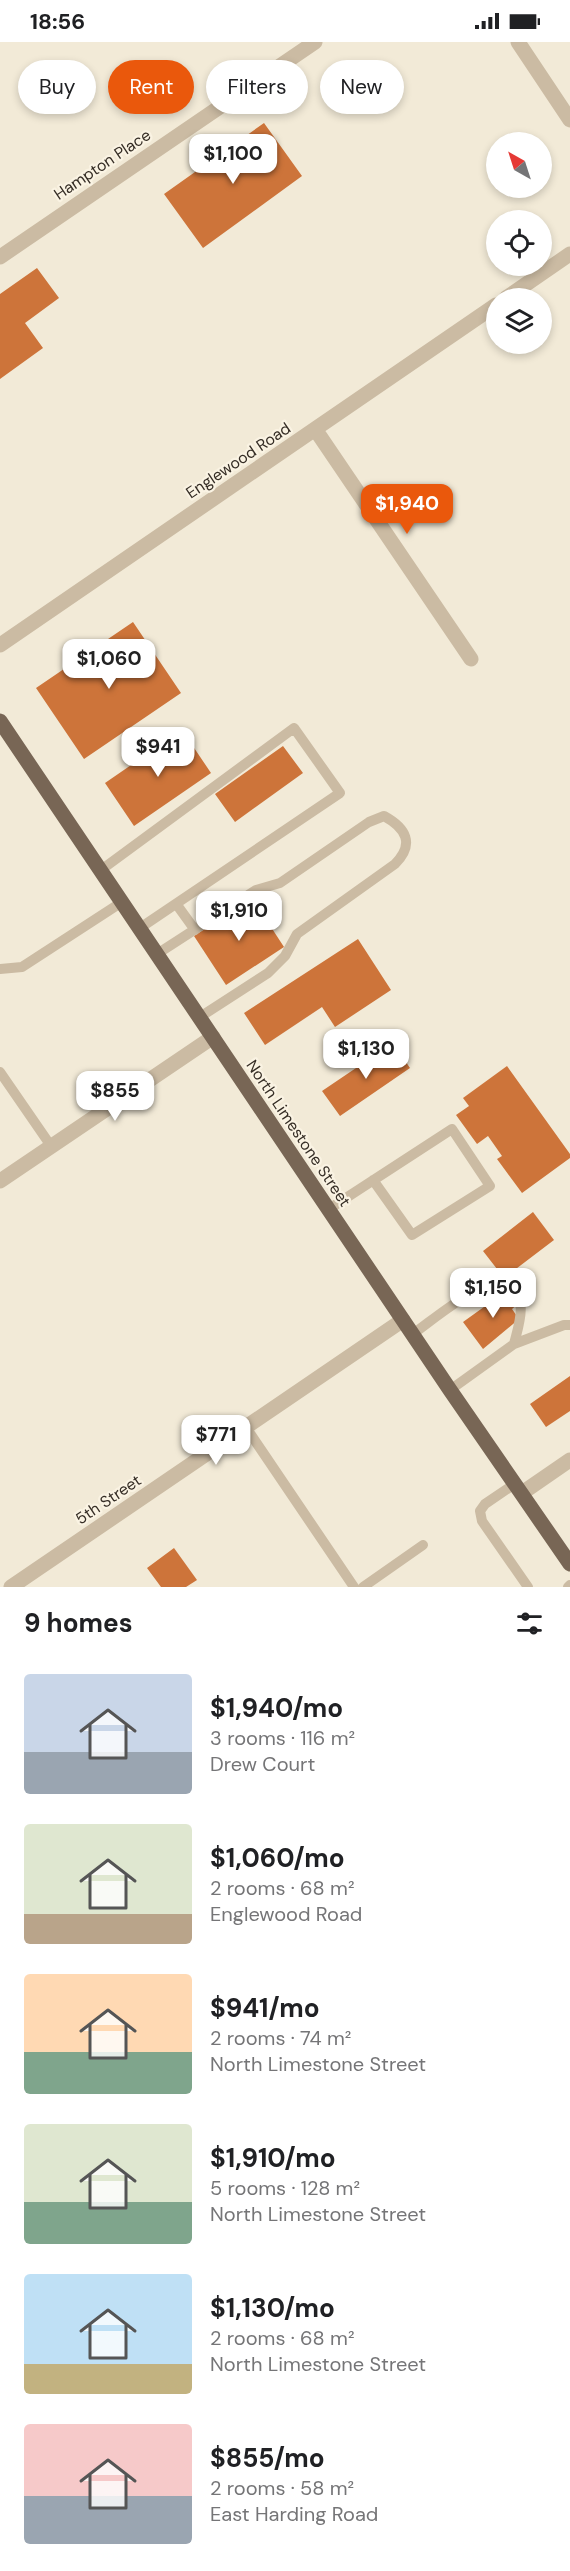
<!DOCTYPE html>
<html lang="en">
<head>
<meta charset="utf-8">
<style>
	body { margin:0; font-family:"DM Sans",sans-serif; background:#f6f6f6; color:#202124; height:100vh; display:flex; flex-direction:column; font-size:22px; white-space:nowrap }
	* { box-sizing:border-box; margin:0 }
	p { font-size:20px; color:#757577 }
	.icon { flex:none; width:33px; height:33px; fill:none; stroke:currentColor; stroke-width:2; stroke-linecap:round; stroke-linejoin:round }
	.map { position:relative; height:1545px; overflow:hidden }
	.side { display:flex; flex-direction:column; background:#fff; flex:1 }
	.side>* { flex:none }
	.guide { position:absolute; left:18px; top:18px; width:534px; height:54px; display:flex; gap:12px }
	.needle { width:39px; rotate:321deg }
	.buttons { position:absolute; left:486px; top:90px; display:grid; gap:12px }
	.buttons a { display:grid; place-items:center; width:66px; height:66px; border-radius:50%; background:#fff; box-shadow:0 3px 9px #0003; font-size:30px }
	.price { position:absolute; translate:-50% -51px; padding:0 14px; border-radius:12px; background:#fff; color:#222; font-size:20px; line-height:39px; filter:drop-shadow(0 2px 3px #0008) }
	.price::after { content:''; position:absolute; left:50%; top:36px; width:18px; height:14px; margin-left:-9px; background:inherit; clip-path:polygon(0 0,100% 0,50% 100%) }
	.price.on { background:#ea580c; color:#fff }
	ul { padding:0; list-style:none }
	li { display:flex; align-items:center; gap:18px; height:150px; padding:0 24px }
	li span { display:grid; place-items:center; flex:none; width:168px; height:120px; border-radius:6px; color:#555 }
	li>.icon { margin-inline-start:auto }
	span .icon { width:72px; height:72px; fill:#fffc; stroke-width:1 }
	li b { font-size:26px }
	h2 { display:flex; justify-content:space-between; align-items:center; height:72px; padding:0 24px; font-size:26px }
	.tag { padding:0 21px; border-radius:27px; background:#fff; box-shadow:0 3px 9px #0003; font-size:21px; line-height:54px }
	.tag.on { background:#ea580c; color:#fff }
	.status { display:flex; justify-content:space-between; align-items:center; height:42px; padding:0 30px; background:#fff; direction:ltr }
	.status svg { height:16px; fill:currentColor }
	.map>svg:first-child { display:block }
</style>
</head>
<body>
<div class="status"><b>18:56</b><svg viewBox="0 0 49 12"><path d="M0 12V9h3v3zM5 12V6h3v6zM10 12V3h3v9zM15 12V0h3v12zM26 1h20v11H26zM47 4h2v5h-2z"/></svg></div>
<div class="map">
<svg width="570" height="1545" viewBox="0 0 570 1545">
	<rect width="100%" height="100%" fill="#f2ead7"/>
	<path fill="#cd743a" d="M264,81L302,134L203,206L164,152Z
		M37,226L59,256L25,281L43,306L0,337V252Z
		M133,580L181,651L84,717L36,646Z
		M182,688L211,731L134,784L105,741Z
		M283,704L303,731L235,780L215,752Z
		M252,856L284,905L226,943L194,894Z
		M358,897L391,948L335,985L322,965L265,1003L244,971Z
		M393,1001L410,1026L340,1074L322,1049Z
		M507,1024L570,1112V1116L522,1151L497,1117L502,1114L488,1094L477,1102L456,1073L469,1064L463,1056Z
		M533,1170L554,1198L504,1236L483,1209Z
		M509,1247L519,1261L512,1267L519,1277L483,1307L463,1280Z
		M570,1334V1369L546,1385L530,1362Z
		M174,1506L197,1538L186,1545H161L147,1526Z"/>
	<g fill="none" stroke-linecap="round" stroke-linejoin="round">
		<path stroke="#cbbba3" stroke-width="10" d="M101,828L294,686L340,751L140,886
			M177,863L195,888
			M157,912L256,848L280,841L369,780L384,774C406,786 415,802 395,822L297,892L285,914L268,931L200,975
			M0,927L22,925L122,860
			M0,1030L51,1104
			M329,1167L452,1087L490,1144L412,1193L373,1138
			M413,1292C442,1271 471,1244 508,1240C528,1259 520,1278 514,1302L450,1348
			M514,1302L564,1283H570
			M245,1384L354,1545
			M516,1441L485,1462L480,1469L482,1479L528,1545
			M363,1545L423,1503
			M568,1545L570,1543"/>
		<path stroke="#cbbba3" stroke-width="15" d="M518,0L570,78
			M0,215L315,0
			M506,256L570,212
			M315,387L471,617
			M0,603L496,263
			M0,1139L213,995
			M522,1451L570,1418
			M11,1545L403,1278"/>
		<path stroke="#786655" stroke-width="15" d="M0,679L450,1348L570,1522"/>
	</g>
	<g text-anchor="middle" stroke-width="4.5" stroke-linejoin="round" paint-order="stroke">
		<g font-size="16" fill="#352d25" stroke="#faf3e3">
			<text transform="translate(102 122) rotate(-34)" y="6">Hampton Place</text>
			<text transform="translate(238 418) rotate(-34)" y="6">Englewood Road</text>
			<text transform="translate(299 1091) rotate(56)" y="6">North Limestone Street</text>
			<text transform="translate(108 1457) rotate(-34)" y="6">5th Street</text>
		</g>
	</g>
</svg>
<div class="buttons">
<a><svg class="needle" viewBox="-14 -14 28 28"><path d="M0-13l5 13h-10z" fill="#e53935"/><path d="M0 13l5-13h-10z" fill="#757577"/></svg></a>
<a><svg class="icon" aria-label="locate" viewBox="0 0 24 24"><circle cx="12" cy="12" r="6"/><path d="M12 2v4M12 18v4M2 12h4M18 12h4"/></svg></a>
<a><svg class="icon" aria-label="layers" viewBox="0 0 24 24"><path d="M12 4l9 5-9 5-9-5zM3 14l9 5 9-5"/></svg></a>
</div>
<b class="price" style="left:233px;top:143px">$1,100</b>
<b class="price on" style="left:407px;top:493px">$1,940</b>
<b class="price" style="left:109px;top:648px">$1,060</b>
<b class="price" style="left:158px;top:736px">$941</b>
<b class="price" style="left:239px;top:900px">$1,910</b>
<b class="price" style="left:366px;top:1038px">$1,130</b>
<b class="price" style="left:115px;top:1080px">$855</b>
<b class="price" style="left:493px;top:1277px">$1,150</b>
<b class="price" style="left:216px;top:1424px">$771</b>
<div class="guide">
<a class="tag">Buy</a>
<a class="tag on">Rent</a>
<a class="tag">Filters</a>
<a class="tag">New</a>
</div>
</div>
<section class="side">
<h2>9 homes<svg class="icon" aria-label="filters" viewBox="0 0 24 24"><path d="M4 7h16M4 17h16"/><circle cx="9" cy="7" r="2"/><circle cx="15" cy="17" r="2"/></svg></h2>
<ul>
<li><span style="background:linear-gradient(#c9d6e8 65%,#9aa5b1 0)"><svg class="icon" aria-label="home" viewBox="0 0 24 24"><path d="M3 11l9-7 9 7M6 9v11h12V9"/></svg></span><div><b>$1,940/mo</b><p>3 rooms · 116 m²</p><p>Drew Court</p></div></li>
<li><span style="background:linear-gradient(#dfe7d0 75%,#b9a48a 0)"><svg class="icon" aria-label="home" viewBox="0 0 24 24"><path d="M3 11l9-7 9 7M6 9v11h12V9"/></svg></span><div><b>$1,060/mo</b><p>2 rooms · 68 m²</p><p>Englewood Road</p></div></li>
<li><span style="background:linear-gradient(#ffd9b3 65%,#7fa58c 0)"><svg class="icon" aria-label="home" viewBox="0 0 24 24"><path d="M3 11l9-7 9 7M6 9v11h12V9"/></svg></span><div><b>$941/mo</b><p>2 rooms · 74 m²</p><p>North Limestone Street</p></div></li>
<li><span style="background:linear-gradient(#dfe7d0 65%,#7fa58c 0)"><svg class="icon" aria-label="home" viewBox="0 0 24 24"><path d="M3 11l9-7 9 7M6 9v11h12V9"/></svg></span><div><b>$1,910/mo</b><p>5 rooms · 128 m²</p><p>North Limestone Street</p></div></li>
<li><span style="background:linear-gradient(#bfe0f5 75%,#c2b280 0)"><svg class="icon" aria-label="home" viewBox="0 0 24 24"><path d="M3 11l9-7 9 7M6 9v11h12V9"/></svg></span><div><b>$1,130/mo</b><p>2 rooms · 68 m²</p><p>North Limestone Street</p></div></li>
<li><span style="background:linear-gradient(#f6c9c9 60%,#9aa5b1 0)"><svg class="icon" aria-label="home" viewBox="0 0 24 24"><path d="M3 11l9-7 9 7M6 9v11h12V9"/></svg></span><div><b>$855/mo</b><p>2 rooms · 58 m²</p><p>East Harding Road</p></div></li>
</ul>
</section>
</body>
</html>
